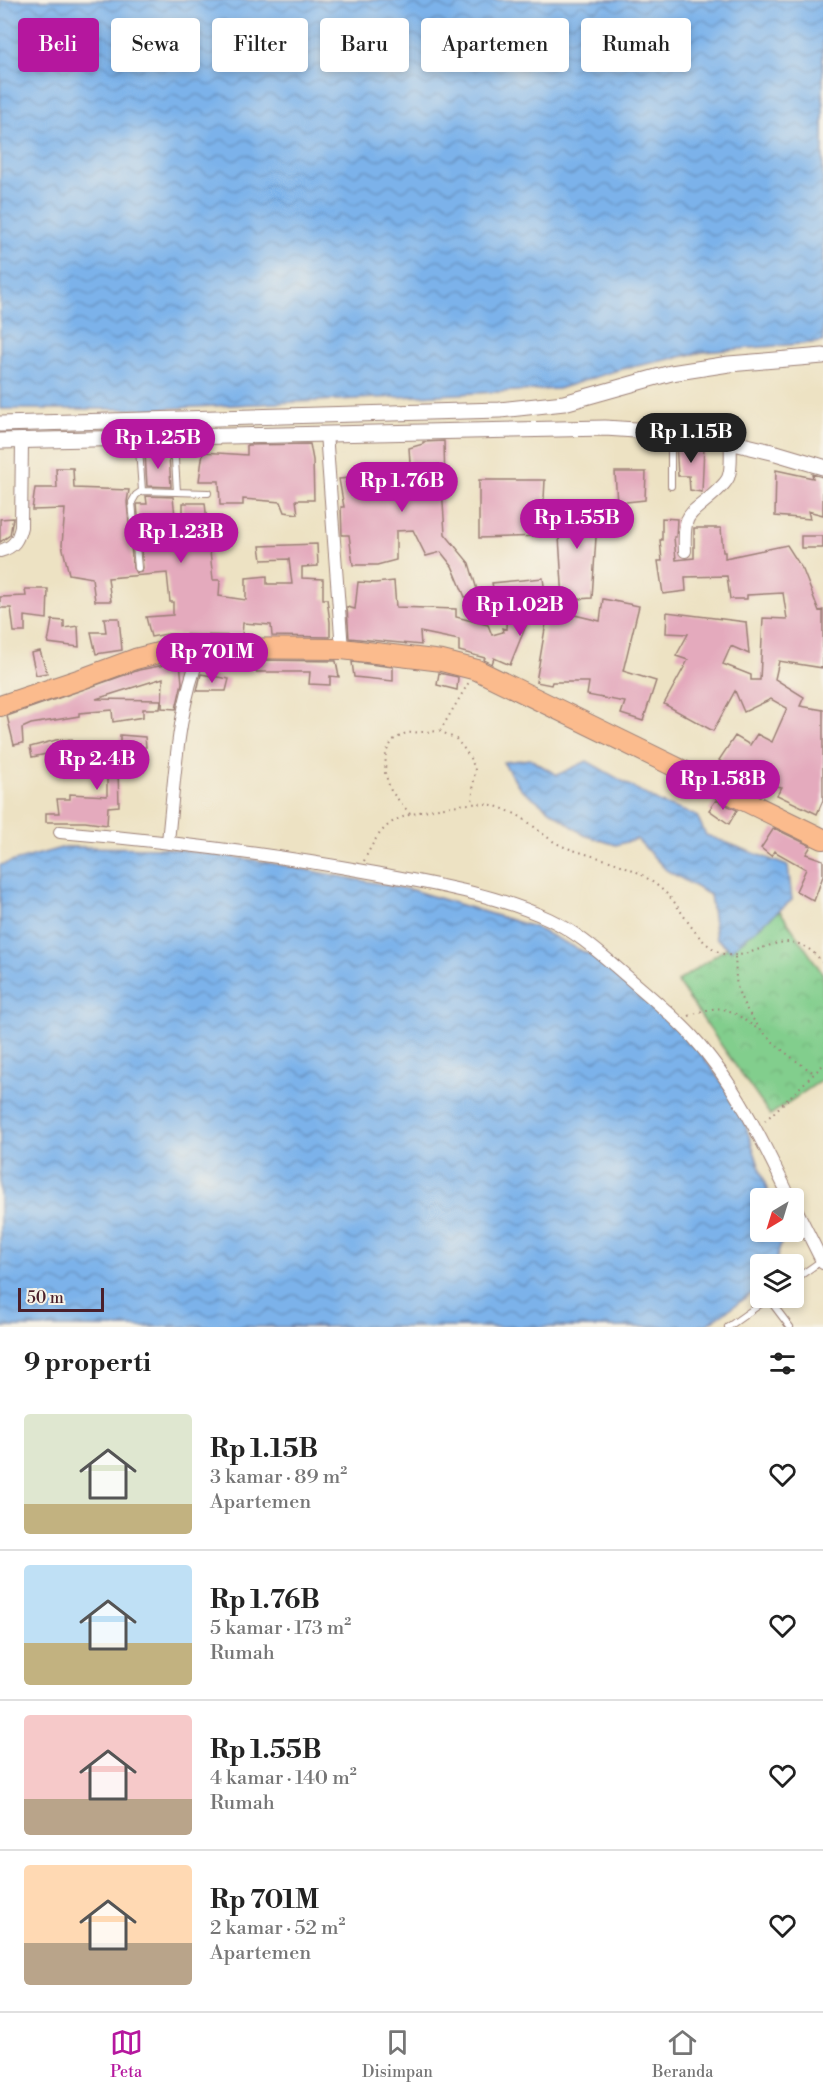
<!DOCTYPE html>
<html lang="id">
<head>
<meta charset="utf-8">
<style>
	body { margin:0; font-family:"Libre Bodoni",serif; background:#f2f2f2; color:#222; height:100vh; display:flex; flex-direction:column; font-size:22px; white-space:nowrap }
	* { box-sizing:border-box; margin:0 }
	p { font-size:20px; color:#767676 }
	.icon { flex:none; width:33px; height:33px; fill:none; stroke:currentColor; stroke-width:2; stroke-linecap:round; stroke-linejoin:round }
	.map { position:relative; height:1327px; overflow:hidden }
	.sheet { display:flex; flex-direction:column; background:#fff; flex:1 }
	.sheet>* { flex:none }
	.guide { position:absolute; left:18px; top:18px; width:788px; height:54px; display:flex; gap:12px }
	.needle { width:39px; rotate:218deg }
	.fabs { position:absolute; left:750px; top:1188px; display:grid; gap:12px }
	.fabs a { display:grid; place-items:center; width:54px; height:54px; border-radius:6px; background:#fff; box-shadow:0 3px 9px #0003; font-size:30px }
	.scale { position:absolute; left:18px; bottom:15px; width:86px; box-sizing:border-box; padding-left:6px; border:3px solid #4a1f2b; border-top:0; font-size:16px; line-height:21px; white-space:nowrap; color:#4a1f2b; -webkit-text-stroke:4px #f7f3e8; paint-order:stroke }
	.price { position:absolute; translate:-50% -51px; padding:0 14px; border-radius:21px; background:#b5179e; color:#fff; font-size:20px; line-height:39px; filter:drop-shadow(0 2px 3px #0008) }
	.price::after { content:''; position:absolute; left:50%; top:36px; width:18px; height:14px; margin-left:-9px; background:inherit; clip-path:polygon(0 0,100% 0,50% 100%) }
	.price.selected { background:#222; color:#fff }
	ul { padding:0; list-style:none }
	li { display:flex; align-items:center; gap:18px; height:150px; padding:0 24px }
	li+li { border-top:2px solid #e0e0e0 }
	li span { display:grid; place-items:center; flex:none; width:168px; height:120px; border-radius:6px; color:#555 }
	li>.icon { margin-inline-start:auto }
	span .icon { width:72px; height:72px; fill:#fffc; stroke-width:1 }
	li b { font-size:26px }
	h2 { display:flex; justify-content:space-between; align-items:center; height:72px; padding:0 24px; font-size:26px }
	.pill { padding:0 21px; border-radius:6px; background:#fff; box-shadow:0 3px 9px #0003; font-size:21px; line-height:54px }
	.pill.selected { background:#b5179e; color:#fff }
	.dock { display:flex; justify-content:space-around; align-items:center; height:84px; border-top:2px solid #e0e0e0; background:#fff; font-size:16px; color:#767676 }
	.dock a { display:grid; justify-items:center; gap:3px }
	.dock .selected { color:#b5179e }
	.map>svg:first-child { display:block }
</style>
</head>
<body>
<div class="map">
<svg width="823" height="1327" viewBox="0 0 823 1327">
	<defs>
		<pattern id="park-crowns" width="20" height="18" patternUnits="userSpaceOnUse" patternTransform="scale(1.5)"><rect width="20" height="18" fill="#82ce8d"/><path d="M2 6a3 3 0 1 1 6 0M12 15a3 3 0 1 1 6 0" fill="none" stroke="#72b07a"/></pattern>
		<pattern id="water-waves" width="16" height="10" patternUnits="userSpaceOnUse" patternTransform="scale(1.5)"><rect width="16" height="10" fill="#7bb2ea"/><path d="M0 5q4-4 8 0t8 0" fill="none" stroke="#6790be"/></pattern>
	</defs>
	<rect width="100%" height="100%" fill="#f7f3e8"/>
	<filter id="ink" filterUnits="userSpaceOnUse"><feTurbulence type="fractalNoise" baseFrequency=".0167" numOctaves="2"/><feDisplacementMap in="SourceGraphic" scale="12" xChannelSelector="R" yChannelSelector="G"/><feConvolveMatrix kernelMatrix="1 2 1 2 8 2 1 2 1" color-interpolation-filters="sRGB"/></filter>
	<filter id="wash" filterUnits="userSpaceOnUse"><feTurbulence type="fractalNoise" baseFrequency=".008" numOctaves="4" result="noise"/><feDisplacementMap in="SourceGraphic" scale="24" xChannelSelector="R" yChannelSelector="G"/><feGaussianBlur stdDeviation="1.35" result="paint"/><feColorMatrix in="noise" values="0 0 0 0 0 0 0 0 0 0 0 0 0 0 0 0 0 1.4 0 .05"/><feComposite in="paint" operator="in"/></filter>
	<g filter="url(#wash)">
		<rect width="100%" height="100%" fill="#ede2c3"/>
		<path fill="url(#park-crowns)" stroke="#66765c" stroke-width="1.5" d="M780,911L823,974V1079L770,1115L677,982Z"/>
		<path fill="url(#water-waves)" stroke="#62688a" stroke-width="1.5" d="M0,0H823V342L703,352L618,370L558,389L154,409H0Z
			M530,759L557,775L587,761L659,802L697,816L706,835L788,866L792,900L731,950L716,938L710,895L666,870L637,839L616,845L584,835L520,788L503,762Z
			M65,847L165,848L254,860L412,890L534,927L590,955L686,1033L739,1106L770,1198H760V1232H781L783,1237L775,1264H760V1288L703,1327H0V865Z"/>
		<g id="blocks">
			<path fill="#e4aabd" d="M444,441L445,487H442L445,534L469,563L478,593L465,597L452,566L441,552L426,556L413,530L396,531V560L377,565H353L349,535H342L341,507H344L339,479L385,475L411,477L409,448L423,444V442Z
				M676,442L704,446L702,492L690,490L689,476H678Z
				M310,444L313,460L314,500H296L298,514L285,512L281,502L243,499V505H220L219,481H199L203,452L247,455V445Z
				M145,453L169,455L171,487L147,486Z
				M56,468H73L74,488L129,490L127,502L133,568L136,573L141,572L143,568L137,504H147L146,496L173,497L175,516H183V503H205L213,580H220L219,596L246,600V578L267,576V584H292L289,559L262,560L260,546L317,544L318,566L302,567V578L323,579V599H327L330,622V637L272,636L271,625L243,623L242,636L167,634L151,637L146,617L173,615V602H170L167,573L108,578L111,601H95L92,578L69,574L62,545L65,509L32,510L35,488H57Z
				M776,470L813,478L812,474L823,477V515L808,511L810,519L775,516Z
				M615,472H646L645,500L617,503Z
				M479,480H545L542,536L479,538Z
				M557,505L598,507L592,598L563,600Z
				M13,518L10,535L0,542V519Z
				M662,518L677,519L676,537H674L676,560L694,558V528H721L723,552H725V558L787,545L803,570L819,611L823,610V668L779,661L775,679L804,697L800,706L823,710V800L817,814L777,795L782,787L754,782L752,784L719,760L735,736L750,745L757,734L772,742L787,708L771,699L744,712L735,691L713,731L664,704L688,660L676,656L688,634L666,633L667,612L746,622L749,654L731,646L723,664L751,675V680H760L763,618L787,619L783,593L747,595V599H730L727,576L685,577L686,591L663,594L658,561H662L660,540H662Z
				M801,536H823V548H801Z
				M543,578L546,601L524,603L600,621L603,599L639,606L623,671L656,681L643,721L621,714L625,702L587,695L589,682H552L551,685L536,682L547,617L529,618L510,665L494,658L492,664L484,660L485,658L459,651V640L420,632L421,645L349,638L347,607L355,609L358,582L375,583L394,581L396,607L456,609V617L488,625L492,635L503,632L502,628L506,629L507,602L496,603L492,583Z
				M25,589H48L47,619L25,616V632H14L11,608H0V597L26,596Z
				M104,618H119L122,650L96,654L91,632H106Z
				M52,620L64,621V628L78,626L79,647L48,643Z
				M40,651L47,673L36,675L31,653Z
				M255,660L336,661L339,677L330,676V685L309,684L310,672H256Z
				M180,662L182,683L176,709L162,708L163,678L96,699L161,700L160,709H143V717L113,722L112,710L79,713V716L31,724L22,728L23,743L14,745L7,716L139,670Z
				M352,662L393,667V681L354,677Z
				M439,673L458,677L457,690L437,685Z
				M201,674L229,679L226,691H197Z
				M120,735L145,737L146,747L120,748L118,769L119,806L108,807L107,825L85,822H46V813H59L57,799H70V794L107,796V765L102,759L103,748L120,747Z
				M72,739L75,748L32,757L30,747L56,740Z
				M716,800L737,810L729,824L709,810Z
				M774,828L811,846L806,854L823,860V876L814,901L796,891L806,869L774,851L771,856L761,848Z"/>
		</g>
	</g>
	<g filter="url(#ink)">
		<use href="#blocks" fill-opacity="0" stroke="#9c8077" stroke-width="1.5"/>
		<g fill="none" stroke-linecap="round" stroke-linejoin="round">
			<defs>
				<path id="service" d="M174,443L177,492
					M671,486V432
					M142,491L139,449L142,447H175
					M138,568L132,502L136,495L142,491L208,493
					M794,1280L821,1261
					M768,1298L790,1327
					M728,1327L769,1298"/>
				<path id="minor" d="M326,433L342,649
					M0,551C14,547 18,540 21,527L22,441
					M685,551C683,508 690,517 718,490C722,486 728,481 729,475C732,466 730,452 731,442
					M60,832C166,841 270,854 375,873C433,884 494,894 549,919C574,931 595,949 615,966C641,989 669,1011 692,1036C735,1083 763,1142 790,1198
					M168,841C175,777 177,708 202,648
					M794,1205L823,1263"/>
				<path id="tertiary" d="M0,424L500,410L564,403L671,373L729,364L823,356
					M0,441L605,428L696,434L776,453L823,467"/>
				<path id="trunk" d="M0,706L84,678L135,659L166,651L202,648L342,649L442,661L477,670L823,839"/>
			</defs>
			<use href="#service" stroke="#9c8077" stroke-width="8"/>
			<use href="#minor" stroke="#9c8077" stroke-width="14"/>
			<use href="#tertiary" stroke="#9c8077" stroke-width="17"/>
			<use href="#trunk" stroke="#9c8077" stroke-width="22"/>
			<path stroke="#9c8077" stroke-width="2" stroke-dasharray="1.5 4.5" stroke-linecap="butt" d="M440,731L469,682
				M410,814L391,791L385,773L386,752L393,740L406,733L440,731L456,739L466,751L475,768L472,804
				M364,861C371,846 379,830 394,821C412,811 471,800 492,805C499,807 506,810 513,813C531,821 544,838 562,846C592,858 625,861 651,881C660,887 671,897 677,906C687,920 697,938 712,948C750,976 782,911 823,963
				M735,957C736,967 735,980 738,990C751,1028 782,1052 814,1073
				M689,1016C725,1001 730,1010 759,1030
				M765,1121L823,1065"/>
			<use href="#service" stroke="#fff" stroke-width="6"/>
			<use href="#minor" stroke="#fff" stroke-width="12"/>
			<use href="#tertiary" stroke="#fff" stroke-width="15"/>
			<use href="#trunk" stroke="#fbbb8d" stroke-width="20"/>
		</g>
	</g>
</svg>
<div class="fabs">
<a><svg class="needle" viewBox="-14 -14 28 28"><path d="M0-13l5 13h-10z" fill="#e53935"/><path d="M0 13l5-13h-10z" fill="#767676"/></svg></a>
<a><svg class="icon" aria-label="layers" viewBox="0 0 24 24"><path d="M12 4l9 5-9 5-9-5zM3 14l9 5 9-5"/></svg></a>
</div>
<div class="scale">50 m</div>
<b class="price selected" style="left:691px;top:464px">Rp 1.15B</b>
<b class="price" style="left:158px;top:470px">Rp 1.25B</b>
<b class="price" style="left:402px;top:513px">Rp 1.76B</b>
<b class="price" style="left:577px;top:550px">Rp 1.55B</b>
<b class="price" style="left:181px;top:564px">Rp 1.23B</b>
<b class="price" style="left:520px;top:637px">Rp 1.02B</b>
<b class="price" style="left:212px;top:684px">Rp 701M</b>
<b class="price" style="left:97px;top:791px">Rp 2.4B</b>
<b class="price" style="left:723px;top:811px">Rp 1.58B</b>
<div class="guide">
<a class="pill selected">Beli</a>
<a class="pill">Sewa</a>
<a class="pill">Filter</a>
<a class="pill">Baru</a>
<a class="pill">Apartemen</a>
<a class="pill">Rumah</a>
</div>
</div>
<section class="sheet">
<h2>9 properti<svg class="icon" aria-label="filters" viewBox="0 0 24 24"><path d="M4 7h16M4 17h16"/><circle cx="9" cy="7" r="2"/><circle cx="15" cy="17" r="2"/></svg></h2>
<ul>
<li><span style="background:linear-gradient(#dfe7d0 75%,#c2b280 0)"><svg class="icon" aria-label="home" viewBox="0 0 24 24"><path d="M3 11l9-7 9 7M6 9v11h12V9"/></svg></span><div><b>Rp 1.15B</b><p>3 kamar · 89 m²</p><p>Apartemen</p></div><svg class="icon" aria-label="heart" viewBox="0 0 24 24"><path d="M12 20l-8-8c-3-5 5-10 8-4 3-6 11-1 8 4z"/></svg></li>
<li><span style="background:linear-gradient(#bfe0f5 65%,#c2b280 0)"><svg class="icon" aria-label="home" viewBox="0 0 24 24"><path d="M3 11l9-7 9 7M6 9v11h12V9"/></svg></span><div><b>Rp 1.76B</b><p>5 kamar · 173 m²</p><p>Rumah</p></div><svg class="icon" aria-label="heart" viewBox="0 0 24 24"><path d="M12 20l-8-8c-3-5 5-10 8-4 3-6 11-1 8 4z"/></svg></li>
<li><span style="background:linear-gradient(#f6c9c9 70%,#b9a48a 0)"><svg class="icon" aria-label="home" viewBox="0 0 24 24"><path d="M3 11l9-7 9 7M6 9v11h12V9"/></svg></span><div><b>Rp 1.55B</b><p>4 kamar · 140 m²</p><p>Rumah</p></div><svg class="icon" aria-label="heart" viewBox="0 0 24 24"><path d="M12 20l-8-8c-3-5 5-10 8-4 3-6 11-1 8 4z"/></svg></li>
<li><span style="background:linear-gradient(#ffd9b3 65%,#b9a48a 0)"><svg class="icon" aria-label="home" viewBox="0 0 24 24"><path d="M3 11l9-7 9 7M6 9v11h12V9"/></svg></span><div><b>Rp 701M</b><p>2 kamar · 52 m²</p><p>Apartemen</p></div><svg class="icon" aria-label="heart" viewBox="0 0 24 24"><path d="M12 20l-8-8c-3-5 5-10 8-4 3-6 11-1 8 4z"/></svg></li>
</ul>
</section>
<nav class="dock">
<a class="selected"><svg class="icon" aria-label="map" viewBox="0 0 24 24"><path d="M3 6l6-2 6 2 6-2v14l-6 2-6-2-6 2zM9 4v14M15 6v14"/></svg>Peta</a>
<a><svg class="icon" aria-label="saved" viewBox="0 0 24 24"><path d="M7 4h10v16l-5-4-5 4z"/></svg>Disimpan</a>
<a><svg class="icon" aria-label="home" viewBox="0 0 24 24"><path d="M3 11l9-7 9 7M6 9v11h12V9"/></svg>Beranda</a>
</nav>
</body>
</html>
